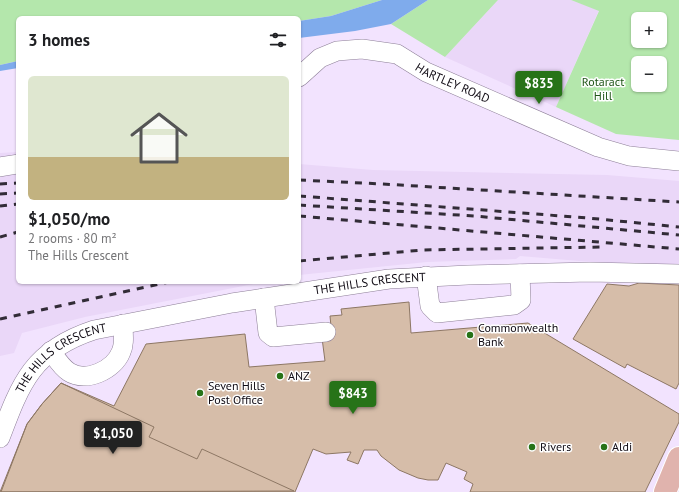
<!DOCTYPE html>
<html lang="en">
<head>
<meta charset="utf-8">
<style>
	body { margin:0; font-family:"PT Sans",sans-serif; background:#f6f6f6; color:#202124; height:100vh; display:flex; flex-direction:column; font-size:15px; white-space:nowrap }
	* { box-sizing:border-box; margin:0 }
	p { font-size:13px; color:#757577 }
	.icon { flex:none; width:22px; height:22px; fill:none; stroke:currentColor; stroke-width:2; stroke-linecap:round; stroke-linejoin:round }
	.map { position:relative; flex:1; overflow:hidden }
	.sheet { position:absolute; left:16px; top:16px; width:285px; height:268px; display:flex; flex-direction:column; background:#fff; border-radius:6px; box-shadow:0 1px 3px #0004 }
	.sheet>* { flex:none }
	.fabs { position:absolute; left:631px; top:12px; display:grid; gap:8px }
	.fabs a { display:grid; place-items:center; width:36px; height:36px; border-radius:6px; background:#fff; box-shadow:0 1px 3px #0004; font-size:20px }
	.price { position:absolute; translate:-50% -34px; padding:0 9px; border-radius:4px; background:#277318; color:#fff; font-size:13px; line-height:26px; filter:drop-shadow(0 1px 2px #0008) }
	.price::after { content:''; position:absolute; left:50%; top:24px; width:12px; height:9px; margin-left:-6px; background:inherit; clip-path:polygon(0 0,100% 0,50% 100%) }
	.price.active { background:#222; color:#fff }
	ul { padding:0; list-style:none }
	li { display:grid; align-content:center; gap:8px; height:212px; padding:0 12px }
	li+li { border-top:1px solid #e0e0e0 }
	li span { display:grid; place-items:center; height:124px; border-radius:6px; color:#555 }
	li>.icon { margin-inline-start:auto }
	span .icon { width:72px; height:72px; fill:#fffc; stroke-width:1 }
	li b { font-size:17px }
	h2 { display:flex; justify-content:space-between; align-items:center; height:48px; padding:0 12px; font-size:17px }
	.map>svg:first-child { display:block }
</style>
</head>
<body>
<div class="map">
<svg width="679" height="492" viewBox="0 0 679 492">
	<rect width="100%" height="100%" fill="#f2e3fe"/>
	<path fill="#ead7f8" d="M498,0H571L599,10L556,107L445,57Z
		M18,152V282H263L85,317L22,333L14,353L0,356V153Z
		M299,164L373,170L607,175L679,181V266L615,264L520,256L516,259L427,262L299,275Z"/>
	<path fill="#b4e7ac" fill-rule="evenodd" d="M0,0H382L331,16L299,21V18H18V61L0,65Z
		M428,0H498L445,57L391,24Z
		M571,0H679V140L616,134L556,107L599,11ZM638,19H660V41H638ZM638,63H660V85H638Z"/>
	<path fill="#7fabec" d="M382,0H428L391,24L355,31L299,38V21L331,16Z
		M18,61V68L0,71V65Z"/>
	<path fill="#d6bda9" stroke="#8d7764" d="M639,283L679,285V383L676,389L627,364L625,368L573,339L607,284L629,286Z
		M409,302L411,333L528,323L679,414V422L645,492H470L473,484L464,479L467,472L446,463L438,480H428L418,478L399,470L381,456L377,450H364L358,464L347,460L351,452L326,454L313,449L295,492H0L27,424L42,404L61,383L114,406L146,344L245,334L249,367L325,361L322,338L332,337L330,316L342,315L341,309Z
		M61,383L154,427L149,437L197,459L202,449L294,491L1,492L27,424L42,404Z"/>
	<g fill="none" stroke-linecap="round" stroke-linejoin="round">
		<defs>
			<g id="minor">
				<path id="s1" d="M299,77L320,58L337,51L362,49L397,54L426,72L598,147L629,156L679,161"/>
				<path d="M0,167L18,164"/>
				<path d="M426,276L430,306L437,313L514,305L521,300L520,274"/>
				<path d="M264,298L268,333L273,337L326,332"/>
				<path d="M51,351C56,358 61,367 69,372C86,383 114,370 121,352C125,344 123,333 123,324"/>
				<path id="s2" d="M0,438C21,382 33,350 94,330L232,303L389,279L468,275L590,272L679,274"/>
			</g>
			<path id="major" d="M665,492L679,458"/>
		</defs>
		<use href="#minor" stroke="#8d7f97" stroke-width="20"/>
		<use href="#major" stroke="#fff" stroke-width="24"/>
		<use href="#minor" stroke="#fff" stroke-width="19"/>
		<use href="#major" stroke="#e0b3ad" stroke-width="22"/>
		<path stroke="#322c37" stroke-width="3" stroke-dasharray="7 7" stroke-linecap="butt" d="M299,180L383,184L679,202
			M0,184L18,183
			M0,194L18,193
			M299,196L588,218L679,227
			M299,205L474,216L679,235
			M0,206L18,204
			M299,216L679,249
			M0,237L18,232
			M299,261L422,250L601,247
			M0,319L169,282"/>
	</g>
	<g fill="#277318" stroke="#fff" stroke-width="1.5">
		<circle cx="470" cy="335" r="4"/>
		<circle cx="280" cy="376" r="4"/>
		<circle cx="200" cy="393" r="4"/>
		<circle cx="532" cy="447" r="4"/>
		<circle cx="604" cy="447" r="4"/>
	</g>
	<g text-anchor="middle" stroke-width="3" stroke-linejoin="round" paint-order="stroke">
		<g font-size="12" fill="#1f5517" stroke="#fff">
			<text x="603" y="86">Rotaract<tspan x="603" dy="14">Hill</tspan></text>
		</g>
		<g font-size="12" fill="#0f0a13" stroke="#fff">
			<text dy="4" stroke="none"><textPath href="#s1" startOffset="170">HARTLEY ROAD</textPath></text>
			<text dy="4" stroke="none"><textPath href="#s2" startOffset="430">THE HILLS CRESCENT</textPath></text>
			<text dy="4" stroke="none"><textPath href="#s2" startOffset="106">THE HILLS CRESCENT</textPath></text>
		</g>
		<g font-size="12" fill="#0f0a13" stroke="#fff" text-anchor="start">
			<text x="478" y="332">Commonwealth<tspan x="478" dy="14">Bank</tspan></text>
			<text x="288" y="380">ANZ</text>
			<text x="208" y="390">Seven Hills<tspan x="208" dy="14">Post Office</tspan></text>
			<text x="540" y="451">Rivers</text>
			<text x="612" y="451">Aldi</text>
		</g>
	</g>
</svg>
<div class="fabs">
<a>+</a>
<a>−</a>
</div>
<b class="price" style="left:539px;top:105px">$835</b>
<b class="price" style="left:353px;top:415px">$843</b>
<b class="price active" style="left:113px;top:455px">$1,050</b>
<section class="sheet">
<h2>3 homes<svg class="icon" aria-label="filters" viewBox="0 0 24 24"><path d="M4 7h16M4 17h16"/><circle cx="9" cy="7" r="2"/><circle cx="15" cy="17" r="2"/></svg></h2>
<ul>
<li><span style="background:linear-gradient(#dfe7d0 65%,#c2b280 0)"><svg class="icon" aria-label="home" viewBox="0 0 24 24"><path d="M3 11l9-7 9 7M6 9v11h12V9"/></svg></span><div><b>$1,050/mo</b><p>2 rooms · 80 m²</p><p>The Hills Crescent</p></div></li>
</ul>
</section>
</div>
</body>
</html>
